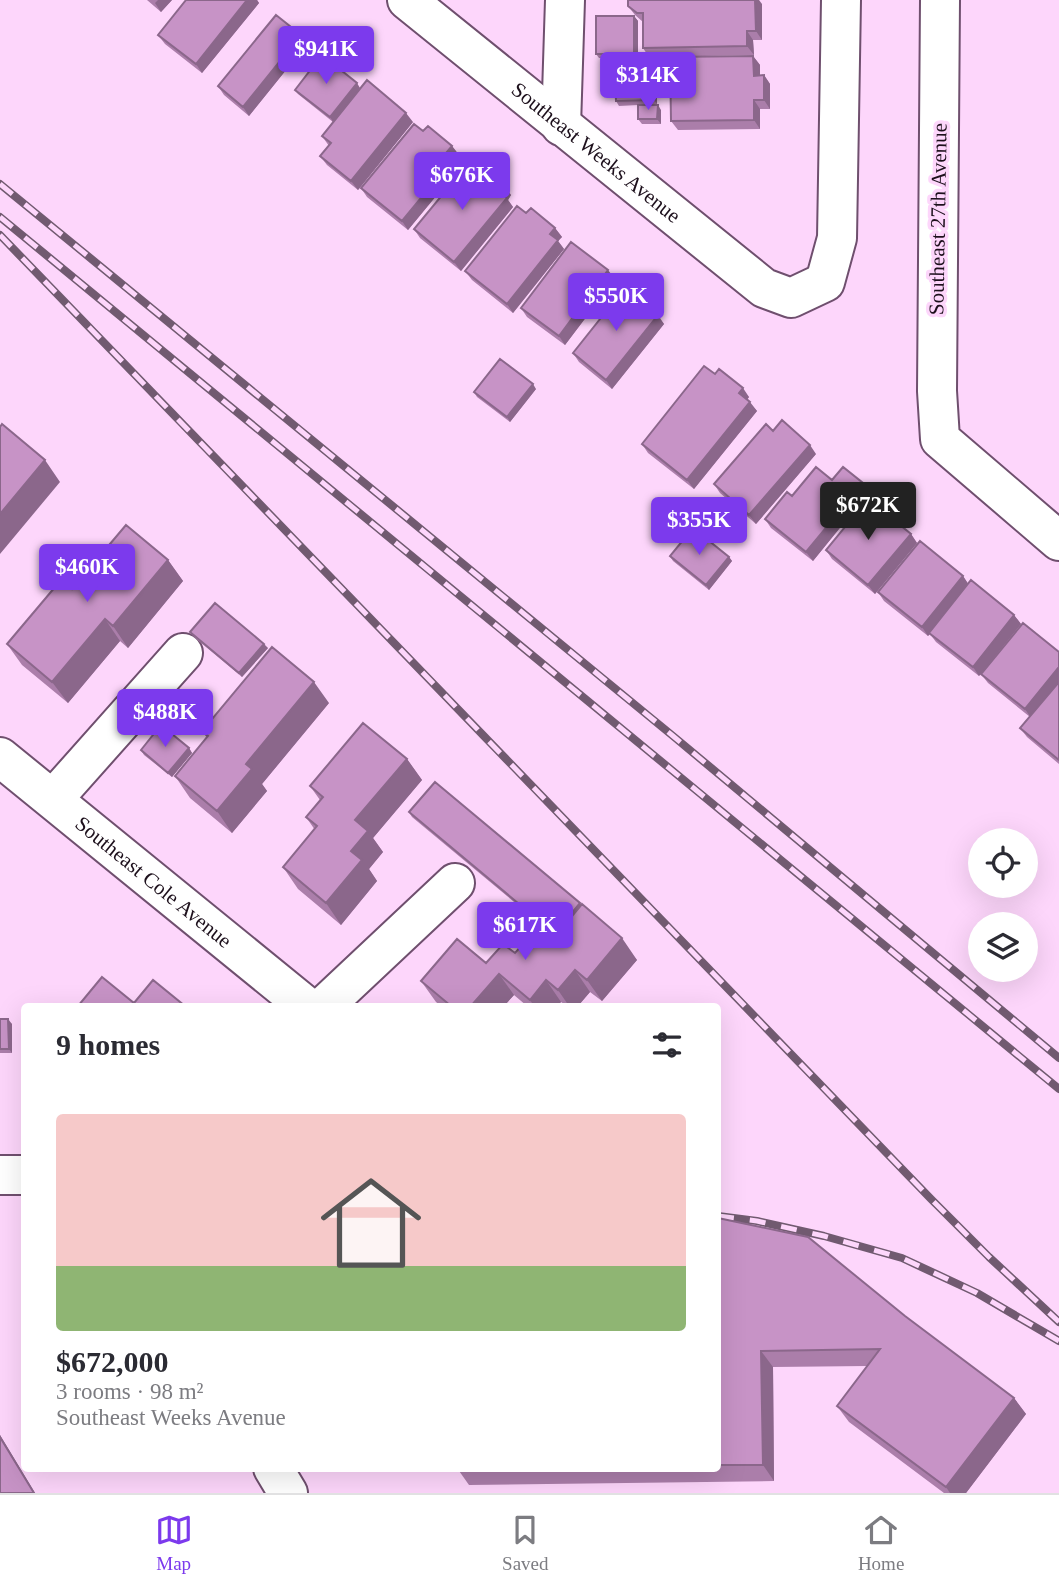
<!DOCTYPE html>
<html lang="en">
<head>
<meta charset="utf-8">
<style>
	body { margin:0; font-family:Georgia,serif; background:#f7f7f7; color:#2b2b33; height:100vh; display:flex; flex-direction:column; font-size:26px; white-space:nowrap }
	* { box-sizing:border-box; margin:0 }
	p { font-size:23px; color:#7c7c81 }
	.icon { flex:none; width:38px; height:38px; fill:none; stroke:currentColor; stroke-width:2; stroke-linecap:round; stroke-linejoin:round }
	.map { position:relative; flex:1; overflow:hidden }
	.details { position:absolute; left:21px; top:1003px; width:700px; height:469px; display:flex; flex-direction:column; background:#fff; border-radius:7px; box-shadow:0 7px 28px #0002 }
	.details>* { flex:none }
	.fabs { position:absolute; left:968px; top:828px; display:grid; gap:14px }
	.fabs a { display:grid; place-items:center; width:70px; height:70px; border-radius:50%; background:#fff; box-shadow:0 7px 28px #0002; font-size:35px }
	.price { position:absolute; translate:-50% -60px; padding:0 16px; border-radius:7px; background:#7c3aed; color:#fff; font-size:23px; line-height:46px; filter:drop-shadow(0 2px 4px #0008) }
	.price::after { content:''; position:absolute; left:50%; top:42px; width:21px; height:16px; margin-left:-10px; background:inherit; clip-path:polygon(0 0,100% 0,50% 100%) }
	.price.on { background:#222; color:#fff }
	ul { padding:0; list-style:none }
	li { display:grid; align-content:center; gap:14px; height:371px; padding:0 35px }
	li span { display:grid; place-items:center; height:217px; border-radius:7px; color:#555 }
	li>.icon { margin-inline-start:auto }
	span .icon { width:126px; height:126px; fill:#fffc; stroke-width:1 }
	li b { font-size:30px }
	h2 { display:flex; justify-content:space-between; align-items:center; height:84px; padding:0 35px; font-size:30px }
	.tabs { display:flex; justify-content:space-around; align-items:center; height:98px; border-top:2px solid #e1e1e2; background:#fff; font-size:19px; color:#7c7c81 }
	.tabs a { display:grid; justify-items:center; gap:4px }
	.tabs .on { color:#7c3aed }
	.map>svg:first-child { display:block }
</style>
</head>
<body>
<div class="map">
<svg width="1059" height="1493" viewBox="0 0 1059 1493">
	<rect width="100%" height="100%" fill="#fdd6fb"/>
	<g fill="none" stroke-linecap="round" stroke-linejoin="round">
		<defs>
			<g id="minor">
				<path id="s1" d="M407,0L764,288L791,298L825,282L837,238L841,0"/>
				<path d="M940,0L937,391L940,439L1059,541"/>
				<path d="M561,126L565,0"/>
				<path id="s2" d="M0,757L306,1006"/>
				<path d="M53,799L183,653"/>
				<path d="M324,1006L455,883"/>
				<path d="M0,1175H24"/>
				<path d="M273,1468L288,1493"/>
			</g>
		</defs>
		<use href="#minor" stroke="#6f4f6e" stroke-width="42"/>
		<use href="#minor" stroke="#fff" stroke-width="38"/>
		<defs>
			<path id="rail" d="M0,184L673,736L1059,1058
				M0,217L1059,1089
				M0,235L931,1199L989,1257L1059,1322
				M718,1216L757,1221L824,1236L902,1258L977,1293L1059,1341"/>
		</defs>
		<use href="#rail" stroke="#715a70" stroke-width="8"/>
		<use href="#rail" stroke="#fdd6fb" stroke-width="5" stroke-dasharray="16" stroke-linecap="butt"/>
	</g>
	<path fill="#ab7eaa" d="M147,0H172L161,12Z
		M186,0H257L259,3L202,73L165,44L158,35Z
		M762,4V40H753L754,55L655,57L657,104L619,106L616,101L615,58H599L596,54L634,16L638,21V54H647L643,48V22L635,15L628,6Z
		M307,44L249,116L224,95L218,86Z
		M753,56L760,65V75H764L770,84V109H760V129L678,130L671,121Z
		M360,88L333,122L298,94L295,90Z
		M661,110V124H642L638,119Z
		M413,122L358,190L327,165L320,156L329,146L322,136Z
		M423,131L452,146L459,155L455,159L460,167L408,230L367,197L361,188Z
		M476,172L511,195L508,200L513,207L461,271L420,238L414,229Z
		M526,213L555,228L562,237L558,241L564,249L513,313L472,280L465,271Z
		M615,279L565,345L527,317L521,308Z
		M628,292L641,293L647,302L645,305L664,324L612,389L579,362L573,353Z
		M715,374L749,397L747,400L757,411L694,489L648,453L642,444Z
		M536,389L510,422L477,397L474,392Z
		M816,454L756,524L720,493L714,484Z
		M832,480L869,492L813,561L771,528L765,519L792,496Z
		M911,534L917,543L875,594L832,559L826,550Z
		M670,556L729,557L732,561L709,590L673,561Z
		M168,560L183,581L128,648L120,641L68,703L22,665L7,644L72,589Z
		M963,576L968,584L1014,615L1021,624L979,676L936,642L930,634L928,636L884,601L878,592Z
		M190,632L268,648L242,677L194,637Z
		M1059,652V764L1027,737L1020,728L1030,717L988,683L981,674Z
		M329,703L262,784L267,791L232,833L190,798L175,776L207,738L202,731Z
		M189,748L192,753L172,777L144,755L141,750Z
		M407,759L422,780L373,838L383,852L369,869L377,881L341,925L298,889L283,867L315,830L306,817L320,800L310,786Z
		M409,812L581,905L637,960L602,1001L590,992L578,1006H567L561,1002L557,1006H527L514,995L504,1006H441L436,1002L421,981L486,963L515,953L548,945L555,936L412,817Z
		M0,1019L12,1024V1053H0Z
		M718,1218L905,1316L1014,1398L1026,1414L966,1493H944L849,1422L837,1406L867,1366L773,1367L774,1481L469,1485L457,1468H718Z"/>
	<path fill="#8b678b" d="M158,0H172L161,12L155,3Z
		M247,0H257L259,3L202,73L196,64Z
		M755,0H759L762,4V40L756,31Z
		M634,16L638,21V59L634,54Z
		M747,31L753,40L754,55L747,46Z
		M301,35L307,44L249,116L243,107Z
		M652,54L656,58L657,104L654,100Z
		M753,56L760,65V85L754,76Z
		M764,75L770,84V109L764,100Z
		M357,83L360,88L333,122L330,117Z
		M754,100L760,109V129L754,120Z
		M658,105L661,110V124L657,119Z
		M406,113L413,122L358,190L351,181Z
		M452,146L459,155L455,159L460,167L408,230L402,221Z
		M505,186L511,195L508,200L513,207L461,271L454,262L500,192Z
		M555,228L562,237L558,241L564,249L513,313L507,304L550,234Z
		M608,270L615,279L565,345L559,336Z
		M641,293L647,302L643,308L637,299Z
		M658,315L664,324L612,389L606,380Z
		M533,384L536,389L510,422L507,417Z
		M743,388L749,397L745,402L739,393Z
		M750,402L757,411L694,489L687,480Z
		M810,445L816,454L756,524L749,515Z
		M45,460L60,482L0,554V514Z
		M863,483L869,492L813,561L806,552Z
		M911,534L917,543L875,594L868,585Z
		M729,557L732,561L709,590L706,585Z
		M168,560L183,581L128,648L113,626Z
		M963,576L969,585L928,636L922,627Z
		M1014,615L1021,624L979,676L973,667Z
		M105,619L120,641L68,703L52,682Z
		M264,644L268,648L242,677L239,673Z
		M1059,667V684L1031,718L1025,709Z
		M314,682L329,703L262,784L267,791L232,833L217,811L246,764Z
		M189,748L192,753L172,777L168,773Z
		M407,759L422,780L373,838L383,852L369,869L377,881L341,925L326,903L355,820Z
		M580,903L583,908L558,938L555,934Z
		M622,938L637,960L602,1001L587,980Z
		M575,970L590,992L578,1006H569L558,990Z
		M499,974L514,995L504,1006H471Z
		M546,980L561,1002L557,1006H534L530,1000Z
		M8,1019L12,1024V1053L9,1049Z
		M761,1351L773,1367L774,1481L763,1465Z
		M1014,1398L1026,1414L966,1493H950L946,1487Z
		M0,1435L35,1493H34L0,1437Z"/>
	<path fill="#c793c6" stroke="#8b678b" stroke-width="2" d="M186,0H247L196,64L158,35Z
		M628,0H755L756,31H747V46L643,48V13H637L628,6Z
		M276,15L301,35L243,107L218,86Z
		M596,16H634V54H652L654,100L616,101L614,54H596Z
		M322,55L357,83L330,117L295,90Z
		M753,56L754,76L764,75V100H754V120L671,121L670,57Z
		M367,80L406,113L351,181L320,156L331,143L322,136Z
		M638,105H658L657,119H638Z
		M414,124L423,131L428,126L452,146L447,152L454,158L402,221L361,188Z
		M467,165L476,172L481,167L505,186L500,192L507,198L454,262L414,229Z
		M517,206L526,213L531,208L555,228L550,234L558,240L507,304L465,271Z
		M571,242L608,270L559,336L521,308Z
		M633,287L641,293L637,299L658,315L606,380L573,353L624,289L628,292Z
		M500,359L533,384L507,417L474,392Z
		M704,366L715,374L719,369L743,388L739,393L750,402L687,480L642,444Z
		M782,420L810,445L749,515L714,484L766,424L773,431Z
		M2,424L45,460L0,514V427Z
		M816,467L832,480L843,467L863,483L806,552L765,519L787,492L792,496Z
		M868,499L911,534L868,585L826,550Z
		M126,525L168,560L113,626L105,619L52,682L7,644L61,580L72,589Z
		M693,528L729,557L706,585L670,556Z
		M920,541L963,576L922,627L878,592Z
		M971,580L1014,615L973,667L929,633Z
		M215,603L264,644L239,673L190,632Z
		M1023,623L1059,652V667L1025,709L981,674Z
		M272,647L314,682L246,764L252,769L217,811L175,776L208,736L202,731Z
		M1059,682V760L1020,728Z
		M363,723L407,759L355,820L368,831L351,851L362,860L326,903L283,867L317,826L306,817L323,797L310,786Z
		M161,725L189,748L168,773L141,750Z
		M435,782L580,903L555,934L409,812Z
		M582,904L622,938L587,980L575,970L558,990L546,980L530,1000L499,974L471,1006H451L421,981L457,939L486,963L503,944L515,953L533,933L548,945Z
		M102,977L134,1003L153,980L185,1006H78Z
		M0,1019H8L9,1049H0Z
		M718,1218L808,1237L905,1316L1014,1398L946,1487L837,1406L880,1349L761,1351L763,1465H718Z
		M0,1437L34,1493H0Z"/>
	<g text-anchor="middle" stroke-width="7" stroke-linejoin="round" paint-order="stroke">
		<g font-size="21" fill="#1d101c" stroke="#fdd6fb">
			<text dy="7" stroke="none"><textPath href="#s1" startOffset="243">Southeast Weeks Avenue</textPath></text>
			<text transform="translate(938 219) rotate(-89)" y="7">Southeast 27th Avenue</text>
			<text dy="7" stroke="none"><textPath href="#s2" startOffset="198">Southeast Cole Avenue</textPath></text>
		</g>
	</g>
</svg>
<div class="fabs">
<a><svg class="icon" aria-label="locate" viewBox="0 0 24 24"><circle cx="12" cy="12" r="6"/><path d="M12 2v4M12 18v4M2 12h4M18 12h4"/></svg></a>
<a><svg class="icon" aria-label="layers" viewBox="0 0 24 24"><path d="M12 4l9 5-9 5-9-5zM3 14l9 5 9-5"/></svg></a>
</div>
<b class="price" style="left:326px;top:86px">$941K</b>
<b class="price" style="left:648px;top:112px">$314K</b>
<b class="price" style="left:462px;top:212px">$676K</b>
<b class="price" style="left:616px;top:333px">$550K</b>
<b class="price on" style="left:868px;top:542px">$672K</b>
<b class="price" style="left:699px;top:557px">$355K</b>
<b class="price" style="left:87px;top:604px">$460K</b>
<b class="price" style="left:165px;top:749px">$488K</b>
<b class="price" style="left:525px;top:962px">$617K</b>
<section class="details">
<h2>9 homes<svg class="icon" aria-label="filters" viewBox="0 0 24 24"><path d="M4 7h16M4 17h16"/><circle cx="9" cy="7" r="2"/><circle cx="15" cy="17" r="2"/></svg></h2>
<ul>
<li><span style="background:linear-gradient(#f6c9c9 70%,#8fb573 0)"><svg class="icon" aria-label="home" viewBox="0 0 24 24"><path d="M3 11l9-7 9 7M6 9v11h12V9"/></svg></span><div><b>$672,000</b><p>3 rooms · 98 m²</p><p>Southeast Weeks Avenue</p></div></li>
</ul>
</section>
</div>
<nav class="tabs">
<a class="on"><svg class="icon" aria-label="map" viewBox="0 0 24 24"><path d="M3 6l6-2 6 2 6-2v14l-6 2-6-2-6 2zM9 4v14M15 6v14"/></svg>Map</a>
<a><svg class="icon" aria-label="saved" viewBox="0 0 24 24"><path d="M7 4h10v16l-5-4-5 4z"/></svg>Saved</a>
<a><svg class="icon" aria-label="home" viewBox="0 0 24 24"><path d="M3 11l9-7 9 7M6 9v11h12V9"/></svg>Home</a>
</nav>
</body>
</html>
